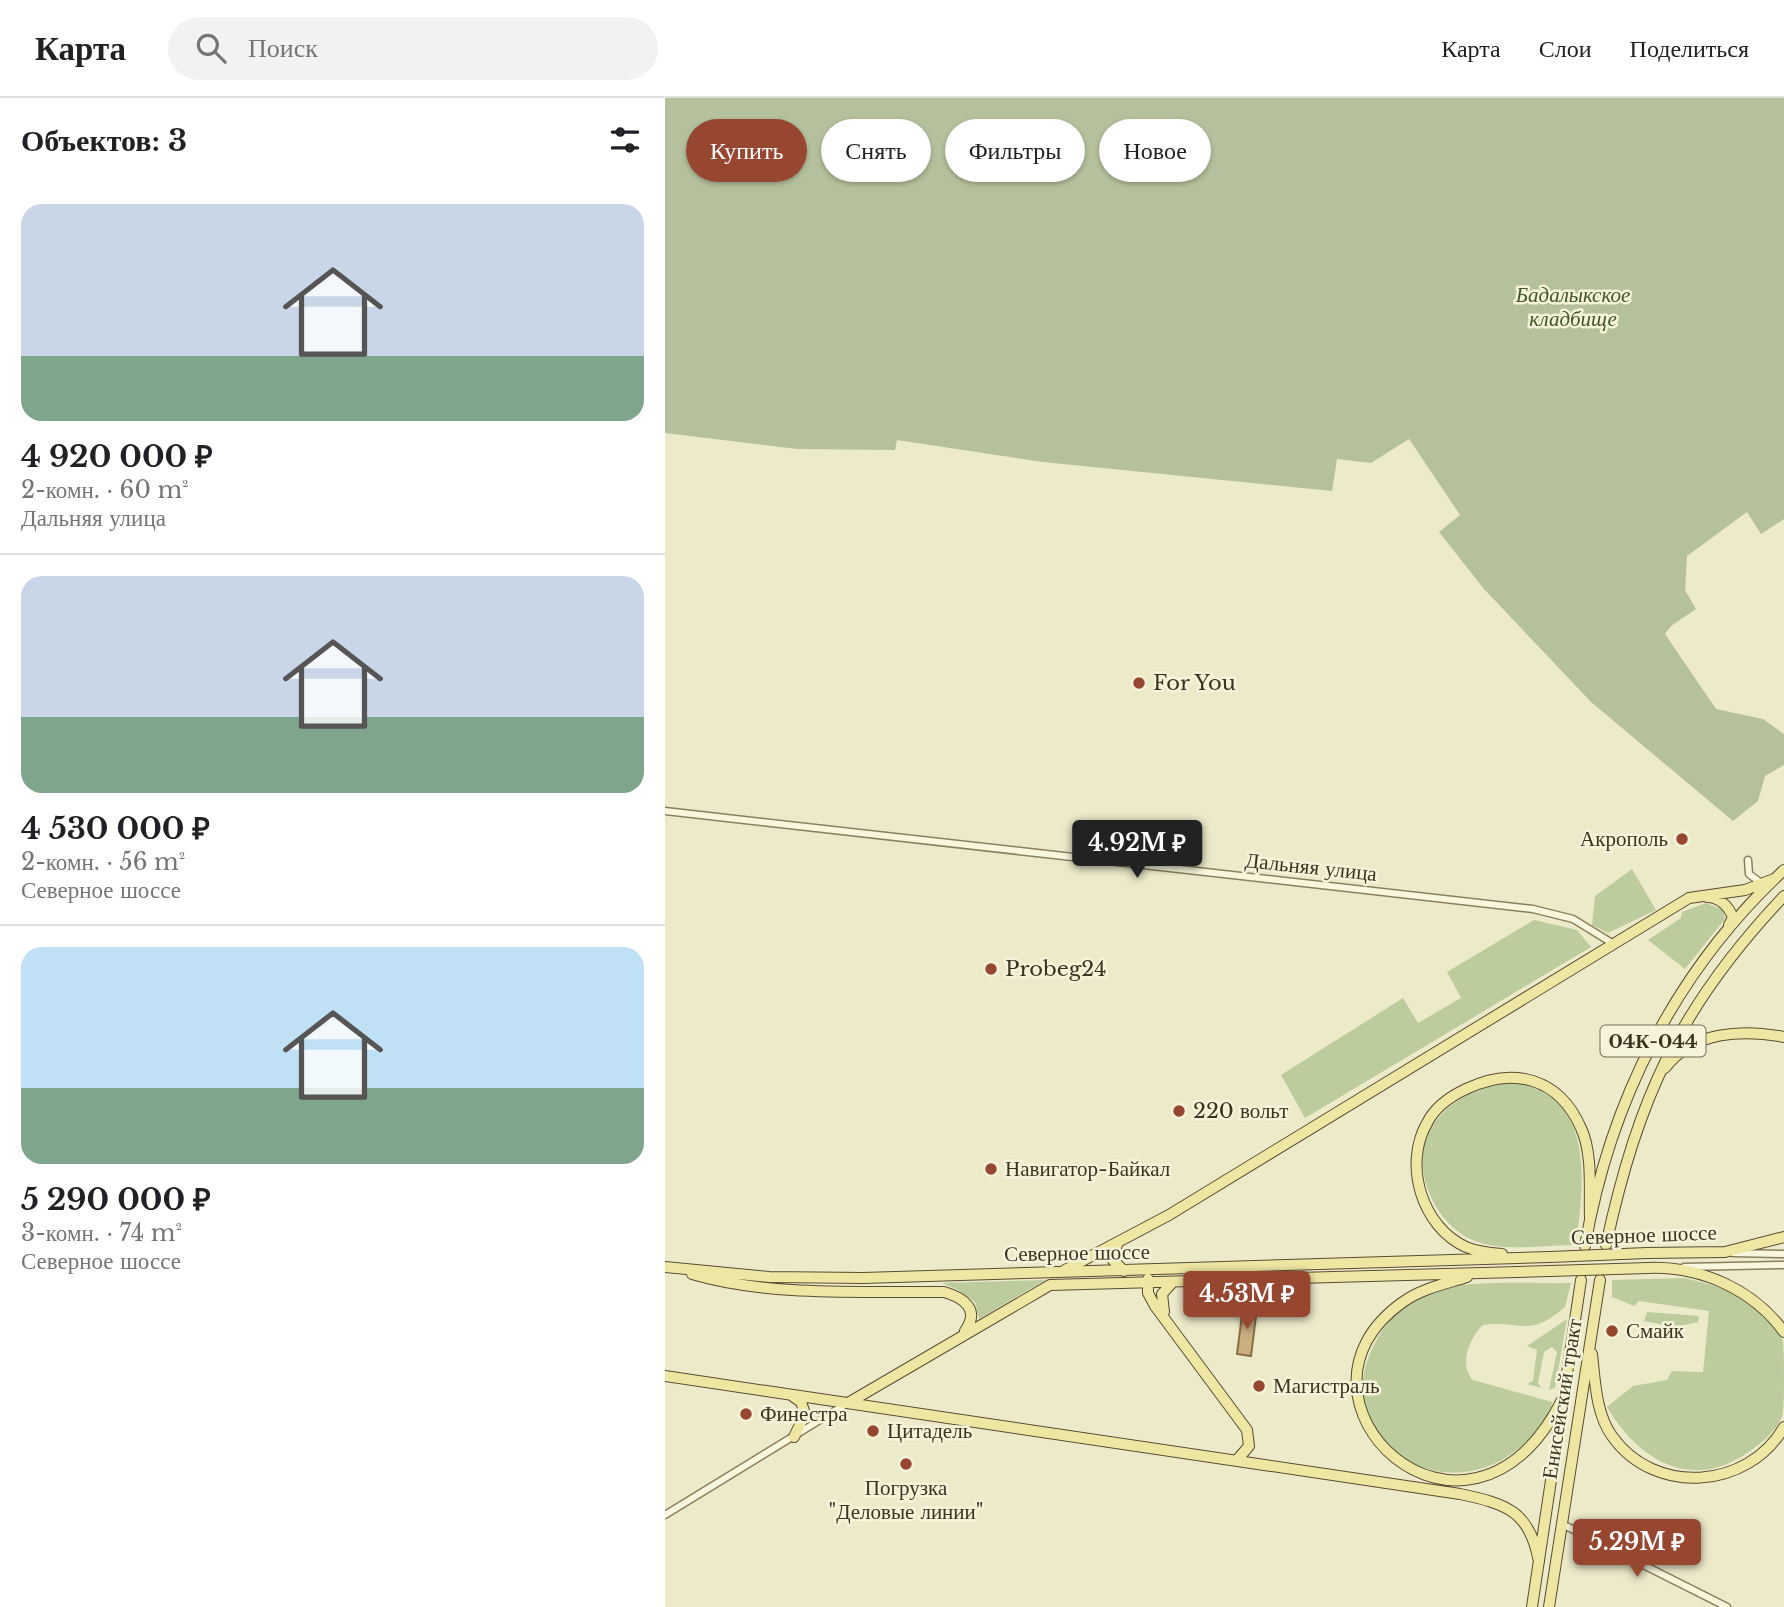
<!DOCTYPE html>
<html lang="ru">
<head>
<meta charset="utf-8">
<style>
	body { margin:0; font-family:"Libre Baskerville",serif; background:#f2f2f2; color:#202124; height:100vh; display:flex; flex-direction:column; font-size:26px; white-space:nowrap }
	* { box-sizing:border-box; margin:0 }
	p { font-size:23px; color:#757577 }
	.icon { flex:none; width:38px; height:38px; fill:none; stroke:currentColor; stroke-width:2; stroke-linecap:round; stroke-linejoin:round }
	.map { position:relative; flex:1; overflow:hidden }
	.panel { display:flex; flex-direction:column; background:#fff; width:665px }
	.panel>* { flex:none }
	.banner { position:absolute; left:21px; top:21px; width:665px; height:63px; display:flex; gap:14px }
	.price { position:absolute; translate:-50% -60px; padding:0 16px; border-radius:7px; background:#974630; color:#fff; font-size:23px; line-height:46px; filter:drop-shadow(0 2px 4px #0008) }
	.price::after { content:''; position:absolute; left:50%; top:42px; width:21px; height:16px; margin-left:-10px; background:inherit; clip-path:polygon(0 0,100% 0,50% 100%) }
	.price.current { background:#222; color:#fff }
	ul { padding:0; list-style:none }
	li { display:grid; align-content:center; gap:14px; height:371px; padding:0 21px }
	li+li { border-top:2px solid #e0e0e0 }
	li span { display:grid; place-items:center; height:217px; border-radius:21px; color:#555 }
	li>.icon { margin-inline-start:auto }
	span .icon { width:126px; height:126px; fill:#fffc; stroke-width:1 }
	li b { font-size:30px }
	h2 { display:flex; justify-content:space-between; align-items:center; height:84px; padding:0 21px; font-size:30px }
	.tag { padding:0 24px; border-radius:32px; background:#fff; box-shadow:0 2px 5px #0004; font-size:24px; line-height:63px }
	.tag.current { background:#974630; color:#fff }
	header { display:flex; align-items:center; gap:42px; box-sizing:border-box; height:98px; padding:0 35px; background:#fff; border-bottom:2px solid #e0e0e0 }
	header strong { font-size:33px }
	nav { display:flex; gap:38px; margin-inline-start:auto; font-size:24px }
	.search { width:490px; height:63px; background:#f2f2f2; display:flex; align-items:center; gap:18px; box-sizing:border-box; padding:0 24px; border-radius:38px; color:#757577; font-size:26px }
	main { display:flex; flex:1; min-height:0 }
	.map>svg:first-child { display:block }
</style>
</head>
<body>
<header>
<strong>Карта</strong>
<div class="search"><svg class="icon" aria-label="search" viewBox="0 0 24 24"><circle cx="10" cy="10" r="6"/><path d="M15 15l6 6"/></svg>Поиск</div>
<nav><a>Карта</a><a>Слои</a><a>Поделиться</a></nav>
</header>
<main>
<section class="panel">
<h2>Объектов: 3<svg class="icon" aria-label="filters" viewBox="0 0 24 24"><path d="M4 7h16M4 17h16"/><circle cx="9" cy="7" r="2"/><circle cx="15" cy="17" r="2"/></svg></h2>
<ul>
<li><span style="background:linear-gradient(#c9d6e8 70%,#7fa58c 0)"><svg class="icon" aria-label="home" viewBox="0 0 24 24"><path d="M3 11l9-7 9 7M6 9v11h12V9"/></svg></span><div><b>4 920 000 ₽</b><p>2-комн. · 60 m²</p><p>Дальняя улица</p></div></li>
<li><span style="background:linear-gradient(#c9d6e8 65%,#7fa58c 0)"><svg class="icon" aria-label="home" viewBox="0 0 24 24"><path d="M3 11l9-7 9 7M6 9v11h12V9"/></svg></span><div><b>4 530 000 ₽</b><p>2-комн. · 56 m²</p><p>Северное шоссе</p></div></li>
<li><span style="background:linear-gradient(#bfe0f5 65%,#7fa58c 0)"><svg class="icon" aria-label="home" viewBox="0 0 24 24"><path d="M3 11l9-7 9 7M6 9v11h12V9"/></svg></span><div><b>5 290 000 ₽</b><p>3-комн. · 74 m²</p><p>Северное шоссе</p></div></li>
</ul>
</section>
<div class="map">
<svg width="1119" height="1509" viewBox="0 0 1119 1509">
	<rect width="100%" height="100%" fill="#edeaca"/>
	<path fill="#bccc9d" d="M967,771L991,812L943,835L927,827L930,798Z
		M1041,805L1058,812L1060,821L1020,871L983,842L1016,820L1017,814Z
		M869,822L912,832L926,849L640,1020L616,977L738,900L753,925L796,900L782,874Z
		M850,984C931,1000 919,1083 911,1147C878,1147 835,1155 805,1141C763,1120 740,1056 774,1019C793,997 822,987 850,984Z
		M1018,1180C1055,1187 1105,1205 1118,1244C1119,1255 1119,1271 1119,1282C1119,1293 1119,1310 1117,1319C1109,1335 1095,1347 1079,1357C1023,1393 972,1360 942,1309L968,1288L1002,1282L1007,1273L1038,1274L1044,1213L974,1203L969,1208L947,1199V1182Z
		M380,1182L314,1221L310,1204L293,1192L277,1185Z
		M906,1185L900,1209C863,1241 857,1222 818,1227C805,1239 793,1267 808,1282L887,1304C885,1325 865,1341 849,1354C771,1413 661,1335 710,1245C723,1220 740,1203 768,1193C802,1181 869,1186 906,1185Z
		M982,1214L1034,1218L1033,1224L1010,1229L979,1223Z
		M902,1221L890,1290L884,1292L892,1254L887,1249L879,1254L873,1285L876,1290L862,1286L868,1283L872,1252L862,1248Z"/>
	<path fill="#b5c19c" d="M0,0H1119V421L1096,436L1082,414L1022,458L1020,492L1031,511L1006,528L1000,536L1051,611L1098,621L1119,636V667L1100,678L1093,703L1068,723L926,604L819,491L774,434L795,417L744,341L706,365L672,361L667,393L378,364L232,342L230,352L132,351L0,335Z"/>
	<path fill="#caaf81" stroke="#886e45" stroke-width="2" d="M578,1209L592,1210L586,1258L572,1256Z"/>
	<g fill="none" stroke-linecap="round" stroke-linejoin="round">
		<defs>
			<path id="minor" d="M0,713L868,811L908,821L947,845
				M1083,762L1084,776L1096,785
				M1068,1155L1119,1156
				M1019,1169L1119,1167
				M0,1417L181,1306
				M897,1426L1062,1509"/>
			<path id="primary" d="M1042,799C1054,799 1064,808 1068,820L1064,827
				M1000,970C1028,933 1077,931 1119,939
				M453,1144L447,1161L459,1173
				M941,1147C973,1000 1014,909 1119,798
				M920,1148C945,1003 1011,872 1119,772
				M982,1155L1060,1154L1119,1139
				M837,1156C825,1155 813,1154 801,1149C757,1129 738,1067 762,1025C770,1009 786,998 801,991C849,968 894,980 916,1030C928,1056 924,1092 925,1120
				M0,1169L104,1179L198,1180L885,1159
				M983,1170C1035,1168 1088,1191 1119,1234
				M400,1172L504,1117L1024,800L1080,792L1109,781
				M27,1176C104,1199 199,1193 279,1194C300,1200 315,1212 300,1233
				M802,1179C780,1186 758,1190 738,1204C601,1300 801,1491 897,1302
				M483,1181V1195L490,1208L582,1332L584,1348L572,1362
				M499,1214L497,1196L507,1185
				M927,1256C930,1283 931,1316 947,1338C989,1398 1083,1392 1119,1329
				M0,1278L795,1396C842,1406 865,1413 874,1464
				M126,1297L136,1304L140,1316L129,1339
				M183,1305L385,1187L885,1173
				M867,1509L916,1182
				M884,1509L935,1182"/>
		</defs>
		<use href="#minor" stroke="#8a7f5e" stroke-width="9"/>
		<use href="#primary" stroke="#584c32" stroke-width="12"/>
		<use href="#minor" stroke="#f8f6dd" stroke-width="6"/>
		<use href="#primary" stroke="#eee7a4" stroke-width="10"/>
		<defs>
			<path id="primary-bridge" d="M885,1159L982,1155
				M885,1173L983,1170"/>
		</defs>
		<use href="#primary-bridge" stroke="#584c32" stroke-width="12" stroke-linecap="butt"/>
		<use href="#primary-bridge" stroke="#eee7a4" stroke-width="10"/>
	</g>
	<g fill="#974630" stroke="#f5f3d9" stroke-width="2.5">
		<circle cx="474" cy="585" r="7"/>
		<circle cx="1017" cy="741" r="7"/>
		<circle cx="326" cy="871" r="7"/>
		<circle cx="514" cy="1013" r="7"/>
		<circle cx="326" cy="1071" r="7"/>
		<circle cx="947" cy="1233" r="7"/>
		<circle cx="594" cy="1288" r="7"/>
		<circle cx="81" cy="1316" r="7"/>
		<circle cx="208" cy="1333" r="7"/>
		<circle cx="241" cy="1366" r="7"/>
	</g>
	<g text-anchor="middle" stroke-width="5" stroke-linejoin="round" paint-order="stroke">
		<rect fill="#f5f3d9" stroke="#736d58" stroke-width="2" x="935.5" y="927.5" width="105" height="31" rx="5"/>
		<g font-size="19" font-weight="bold" fill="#3b3321">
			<text x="988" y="950">04К-044</text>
		</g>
		<g font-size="21" font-style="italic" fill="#415629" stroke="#f5f3d9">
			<text x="908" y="204">Бадалыкское<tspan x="908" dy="24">кладбище</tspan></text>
		</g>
		<g font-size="21" fill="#3b3321" stroke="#f5f3d9" text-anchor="start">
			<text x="488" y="592">For You</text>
			<text x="1003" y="748" text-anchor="end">Акрополь</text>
			<text x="340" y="878">Probeg24</text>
			<text x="528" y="1020">220 вольт</text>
			<text x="340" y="1078">Навигатор-Байкал</text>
			<text x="961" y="1240">Смайк</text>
			<text x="608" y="1295">Магистраль</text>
			<text x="95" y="1323">Финестра</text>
			<text x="222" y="1340">Цитадель</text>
			<text x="241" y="1397" text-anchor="middle">Погрузка<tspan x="241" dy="24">"Деловые линии"</tspan></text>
		</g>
		<g font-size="21" fill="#3b3321" stroke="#f5f3d9">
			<text transform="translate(646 769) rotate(6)" y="7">Дальняя улица</text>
			<text transform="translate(979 1137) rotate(-2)" y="7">Северное шоссе</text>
			<text transform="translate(412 1155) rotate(-1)" y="7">Северное шоссе</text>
			<text transform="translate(897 1301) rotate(-81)" y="7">Енисейский тракт</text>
		</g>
	</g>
</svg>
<b class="price current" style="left:472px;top:782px">4.92M ₽</b>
<b class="price" style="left:582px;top:1233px">4.53M ₽</b>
<b class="price" style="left:972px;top:1481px">5.29M ₽</b>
<div class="banner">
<a class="tag current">Купить</a>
<a class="tag">Снять</a>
<a class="tag">Фильтры</a>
<a class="tag">Новое</a>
</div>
</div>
</main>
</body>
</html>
